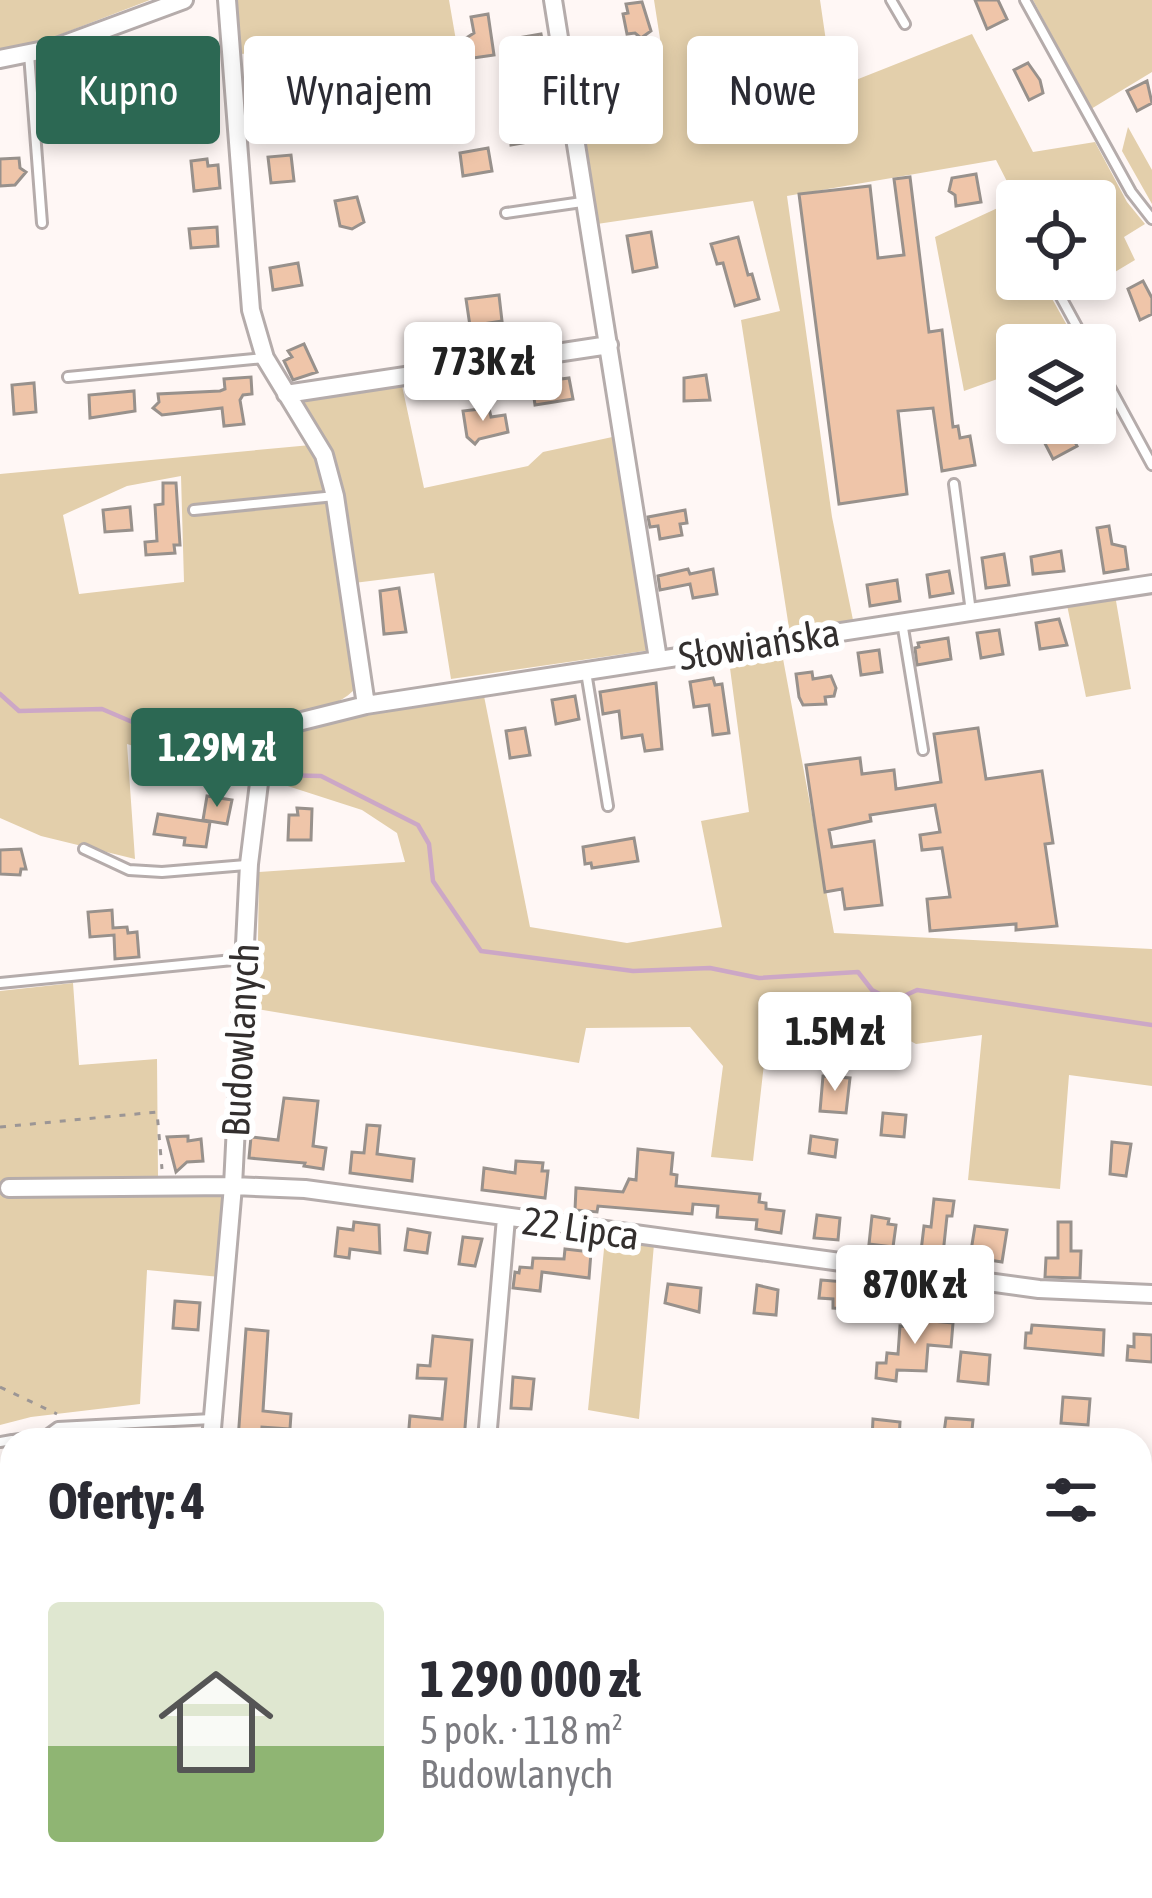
<!DOCTYPE html>
<html lang="pl">
<head>
<meta charset="utf-8">
<style>
	body { margin:0; font-family:"Asap Condensed",sans-serif; background:#f7f7f7; color:#2b2b33; height:100vh; display:flex; flex-direction:column; font-size:45px; white-space:nowrap }
	* { box-sizing:border-box; margin:0 }
	p { font-size:39px; color:#7c7c81 }
	.icon { flex:none; width:66px; height:66px; fill:none; stroke:currentColor; stroke-width:2; stroke-linecap:round; stroke-linejoin:round }
	.map { position:relative; flex:1; overflow:hidden }
	.panel { position:absolute; left:0px; top:1428px; width:1152px; height:471px; display:flex; flex-direction:column; background:#fff; border-radius:36px 36px 0 0; box-shadow:0 6px 18px #0003 }
	.panel>* { flex:none }
	.banner { position:absolute; left:36px; top:36px; width:1080px; height:108px; display:flex; gap:24px }
	.tools { position:absolute; left:996px; top:180px; display:grid; gap:24px }
	.tools a { display:grid; place-items:center; width:120px; height:120px; border-radius:12px; background:#fff; box-shadow:0 6px 18px #0003; font-size:60px }
	.price { position:absolute; translate:-50% -102px; padding:0 27px; border-radius:12px; background:#fff; color:#222; font-size:39px; line-height:78px; filter:drop-shadow(0 3px 6px #0008) }
	.price::after { content:''; position:absolute; left:50%; top:72px; width:36px; height:27px; margin-left:-18px; background:inherit; clip-path:polygon(0 0,100% 0,50% 100%) }
	.price.active { background:#2c6853; color:#fff }
	ul { padding:0; list-style:none }
	li { display:flex; align-items:center; gap:36px; height:300px; padding:0 48px }
	li+li { border-top:3px solid #e1e1e2 }
	li span { display:grid; place-items:center; flex:none; width:336px; height:240px; border-radius:12px; color:#555 }
	li>.icon { margin-inline-start:auto }
	span .icon { width:144px; height:144px; fill:#fffc; stroke-width:1 }
	li b { font-size:51px }
	h2 { display:flex; justify-content:space-between; align-items:center; height:144px; padding:0 48px; font-size:51px }
	.chip { padding:0 42px; border-radius:12px; background:#fff; box-shadow:0 6px 18px #0003; font-size:42px; line-height:108px }
	.chip.active { background:#2c6853; color:#fff }
	.map>svg:first-child { display:block }
</style>
</head>
<body>
<div class="map">
<svg width="1152" height="1898" viewBox="0 0 1152 1898">
	<rect width="100%" height="100%" fill="#fff7f5"/>
	<path fill="#e3cfab" fill-rule="evenodd" d="M0,0H150L33,45L0,51Z
		M233,0H449L468,110L359,131L340,45L241,54Z
		M654,0H820L833,89L972,34L1033,152L1095,142L1127,202L1145,224L1124,237L1135,260L1068,300L1057,279H1095V201H1017L996,160L787,196L832,517L853,620L789,628L741,320L780,311L753,201L597,224L572,73L663,58Z
		M1033,0H1152V72L1091,109Z
		M1128,127L1152,170V204L1122,151Z
		M1002,206L1017,234V279H1041L1078,345H1017V372L964,391L935,237Z
		M401,381L424,488L528,466L543,452L617,436L651,650L451,679L434,573L354,583L333,461L301,400Z
		M311,445L325,473L357,686C335,716 290,704 267,737C259,748 256,769 252,782L127,744L135,859L41,836L0,818V474ZM181,476L184,582L79,594L63,515L127,486Z
		M1115,595L1131,689L1086,697L1067,605Z
		M781,648L834,933L1152,949V1086L1069,1075L1060,1189L968,1180L982,1035L916,1044L877,1023L811,1017L766,1046L753,1161L711,1157L723,1066L690,1027L586,1028L579,1063L257,1009L259,872L405,862L397,833L362,810L269,780C275,761 281,745 298,733C324,715 446,702 484,696L530,927L627,943L722,927L701,821L749,812L728,653Z
		M73,983L79,1065L157,1059L158,1177L91,1182L227,1191L220,1277L147,1270L140,1404L31,1417L0,1425V991Z
		M605,1239L654,1244L639,1419L588,1410Z
		M417,1887H757L729,1898H420Z
		M986,1887H1081L1052,1898H959Z"/>
	<g fill="none" stroke-linecap="round" stroke-linejoin="round">
		<path stroke="#cca7c6" stroke-width="4.5" d="M0,694L19,711L102,709L242,769
			M276,775L321,776L418,825L429,844L433,881L481,951L633,971L710,968L759,978L858,972L872,990L893,1001L917,990L1152,1025"/>
	</g>
	<path fill="#efc5a9" stroke="#98918c" stroke-width="3" d="M975,0H998L1007,19L987,29Z
		M642,2L651,31L641,38L635,33L627,34L623,14L628,13L626,4Z
		M488,14L494,55L466,59L463,40L474,33L471,17Z
		M541,34L545,53L521,58L518,38Z
		M1028,63L1040,80L1043,93L1029,100L1014,70Z
		M283,73L287,99L263,103L259,77Z
		M84,76L85,82L91,81L94,98L58,104L53,81Z
		M1147,81L1152,103L1137,111L1127,91Z
		M558,112L562,136L511,145L509,120Z
		M488,148L492,171L463,176L460,153Z
		M291,155L294,181L271,183L268,157Z
		M19,158L20,168L26,172L15,185L0,186V159Z
		M207,159L208,166L218,165L220,188L194,191L191,161Z
		M976,174L981,202L956,206L955,195L949,191L952,178Z
		M910,177L929,332L942,330L953,427L958,426L960,438L970,436L975,465L942,471L933,408L898,411L907,494L839,504L799,194L870,186L878,258L904,255L894,179Z
		M357,197L364,222L352,229L340,226L335,201Z
		M217,227L218,246L191,248L189,229Z
		M651,232L657,267L633,272L627,236Z
		M738,237L748,275L752,274L759,299L735,306L723,263L717,264L711,244Z
		M298,263L302,285L273,290L270,268Z
		M1143,281L1152,298V314L1140,320L1128,289Z
		M499,295L502,321L470,326L466,299Z
		M304,344L317,372L293,380L284,361L292,357L288,351Z
		M560,373L561,379L569,378L573,399L535,405L531,377Z
		M706,375L710,400L684,401V378Z
		M251,377L252,394L243,395L240,400L244,424L224,426L222,408L162,415L153,408L159,402L158,394L220,391L225,389L224,379Z
		M34,383L36,412L14,414L12,385Z
		M134,391L135,411L90,418L89,395Z
		M489,408L491,417L505,415L508,432L479,439L475,444L467,437L463,411Z
		M1057,423H1089L1070,432L1077,446L1053,459L1039,432Z
		M163,483H176L180,545H174L175,553L146,555L145,542L157,541L155,505L163,504Z
		M130,507L132,530L105,532L103,510Z
		M685,510L687,523L680,524L682,535L660,539L658,526L650,527L648,517Z
		M1109,526L1112,544L1125,547L1128,569L1104,573L1097,528Z
		M1061,551L1064,571L1033,574L1031,557Z
		M1004,554L1009,585L986,588L982,558Z
		M688,569L690,574L713,569L717,594L693,598L690,584L660,590L658,576Z
		M949,571L953,593L930,597L927,575Z
		M897,580L900,601L870,606L867,585Z
		M399,588L406,632L384,634L380,591Z
		M1059,619L1067,645L1040,649L1036,623Z
		M999,630L1003,654L981,658L977,633Z
		M948,638L951,659L917,665L915,648L919,647L918,643Z
		M879,650L882,672L861,675L858,653Z
		M812,672L813,679L831,676L836,688L834,696L825,697L826,704L803,705L799,697L796,674Z
		M713,678L715,685L722,684L729,733L713,735L709,705L694,707L690,682Z
		M656,683L662,749L645,751L642,735L622,738L619,711L603,714L600,692Z
		M575,696L579,719L556,724L552,700Z
		M525,728L530,755L510,758L506,731Z
		M978,728L986,779L1042,771L1053,843L1045,844L1057,926L1016,930V924L930,931L927,899L950,897L942,848L922,850L920,835L940,832L935,805L870,815L871,821L829,830L832,847L874,841L882,905L845,909L842,889L825,892L806,765L860,758L862,774L894,770L896,789L941,782L934,734Z
		M207,796L232,800L227,824L203,820Z
		M297,808L312,809L311,840H288L289,815H298Z
		M158,814L210,822L206,847L184,845L185,838L154,834Z
		M634,838L638,861L592,868L591,863L585,864L583,847Z
		M21,849L26,869H21L20,875L0,874V850Z
		M112,910L113,928L127,927L128,933L137,932L139,957L115,959L114,935L90,937L88,912Z
		M823,1076L850,1078L846,1113L820,1111Z
		M284,1098L318,1101L313,1146L326,1148L323,1169L304,1166L305,1163L249,1158L251,1137L278,1140Z
		M883,1113L906,1115L904,1137L881,1135Z
		M367,1125L380,1126L377,1154L414,1159L412,1181L350,1173L352,1152L364,1153Z
		M188,1136V1141L201,1139L203,1161L187,1162L176,1172L167,1137Z
		M811,1136L837,1140L835,1157L809,1153Z
		M1112,1142L1131,1144L1126,1176L1110,1174Z
		M638,1149L673,1153L671,1174L677,1175L676,1186L760,1194L759,1202L766,1203V1209L784,1211L781,1233L756,1229L757,1220L717,1217L718,1206L693,1204L692,1214L598,1206L597,1212L575,1210L576,1188L623,1192L629,1179L636,1180Z
		M516,1161L543,1163L542,1171H548L545,1198L482,1190L484,1168L515,1173Z
		M934,1199L954,1201L952,1216H947L943,1254L921,1251L924,1226L931,1227Z
		M817,1215L840,1218L838,1240L814,1238Z
		M872,1216L889,1219L888,1224L896,1225L893,1247L869,1244Z
		M354,1222L379,1225L380,1253L350,1249L349,1258L335,1256L338,1228L353,1230Z
		M1058,1222H1071V1251H1081L1080,1278L1045,1277L1046,1258H1058Z
		M975,1226L1007,1230L1002,1262L970,1257Z
		M408,1229L430,1233L427,1253L405,1250Z
		M463,1237L482,1239L475,1266L459,1264Z
		M565,1249L591,1252L589,1278L542,1272L540,1291L513,1288L515,1272L519,1273L520,1267L532,1268L533,1258L564,1259Z
		M821,1280L858,1283L857,1288L867,1289L865,1310L833,1308V1299L819,1298Z
		M668,1284L701,1288L699,1312L665,1303Z
		M757,1285L778,1290L776,1315L754,1313Z
		M175,1301L200,1303L198,1330L173,1328Z
		M910,1319L953,1323L951,1347L928,1345L926,1371L897,1370L896,1381L876,1378L877,1363H886L887,1353L898,1354L900,1326L909,1327Z
		M1032,1325L1104,1330L1103,1355L1025,1348L1026,1333H1031Z
		M246,1329L268,1331L263,1411L291,1414L290,1429L262,1427L261,1440H238Z
		M1134,1334L1152,1335V1362L1127,1360L1128,1346L1134,1347Z
		M433,1336L472,1340L464,1440H408L410,1416L442,1419L446,1379L417,1378L418,1365L430,1366Z
		M961,1352L990,1355L988,1384L958,1381Z
		M513,1377L534,1379L531,1409L511,1408Z
		M1063,1397L1090,1399L1088,1425L1061,1423Z
		M946,1418L973,1420L971,1440H943Z
		M873,1419L900,1422L899,1440H872Z"/>
	<g fill="none" stroke-linecap="round" stroke-linejoin="round">
		<defs>
			<path id="service" d="M891,0L905,24
				M1025,0L1131,192L1152,219
				M29,54L42,223
				M1012,208L1017,217
				M506,213L582,202
				M1051,279L1087,345
				M1095,360L1152,465
				M68,377L264,358
				M954,484L971,612
				M194,510L335,496
				M902,622L923,750
				M586,672L608,806
				M84,849L129,870L162,872L246,865
				M0,983L243,959
				M13,1440L47,1435L58,1427L212,1419
				M0,1442L12,1440
				M0,1590L12,1591
				M0,1677L12,1674
				M0,1864L12,1861
				M160,1887L162,1898"/>
			<path id="minor" d="M227,0L251,310L265,358L324,455L335,496L366,705
				M553,0L658,659
				M0,59L54,48L184,0
				M286,394L609,345
				M9,1188L233,1186L305,1189L1039,1289L1152,1294
				M211,1440L233,1186L249,864L260,775L276,744L298,722L366,705L1152,584
				M487,1440L506,1218
				M0,1537L12,1535
				M1140,1566H1152
				M1140,1746L1152,1743
				M1140,1870L1152,1866
				M1067,1898L1094,1887"/>
		</defs>
		<use href="#service" stroke="#b5acab" stroke-width="14"/>
		<use href="#minor" stroke="#b5acab" stroke-width="22"/>
		<path stroke="#9c9695" stroke-width="3" stroke-dasharray="6 9" stroke-linecap="butt" d="M0,1127L157,1112L162,1169
			M0,1387L57,1414"/>
		<use href="#service" stroke="#fff" stroke-width="8"/>
		<use href="#minor" stroke="#fff" stroke-width="16"/>
		<defs>
			<path id="rail" d="M1140,1791L1152,1787
				M828,1898L859,1887
				M872,1898L902,1887"/>
		</defs>
		<use href="#rail" stroke="#696462" stroke-width="9"/>
		<use href="#rail" stroke="#fff" stroke-width="4.5" stroke-dasharray="14" stroke-linecap="butt"/>
	</g>
	<g text-anchor="middle" stroke-width="12" stroke-linejoin="round" paint-order="stroke">
		<g font-size="39" fill="#332f2e" stroke="#fff">
			<text transform="translate(759 644) rotate(-9)" y="14">Słowiańska</text>
			<text transform="translate(240 1040) rotate(-87)" y="14">Budowlanych</text>
			<text transform="translate(581 1228) rotate(8)" y="14">22 Lipca</text>
		</g>
	</g>
</svg>
<div class="tools">
<a><svg class="icon" aria-label="locate" viewBox="0 0 24 24"><circle cx="12" cy="12" r="6"/><path d="M12 2v4M12 18v4M2 12h4M18 12h4"/></svg></a>
<a><svg class="icon" aria-label="layers" viewBox="0 0 24 24"><path d="M12 4l9 5-9 5-9-5zM3 14l9 5 9-5"/></svg></a>
</div>
<b class="price" style="left:483px;top:424px">773K zł</b>
<b class="price active" style="left:217px;top:810px">1.29M zł</b>
<b class="price" style="left:835px;top:1094px">1.5M zł</b>
<b class="price" style="left:915px;top:1347px">870K zł</b>
<div class="banner">
<a class="chip active">Kupno</a>
<a class="chip">Wynajem</a>
<a class="chip">Filtry</a>
<a class="chip">Nowe</a>
</div>
<section class="panel">
<h2>Oferty: 4<svg class="icon" aria-label="filters" viewBox="0 0 24 24"><path d="M4 7h16M4 17h16"/><circle cx="9" cy="7" r="2"/><circle cx="15" cy="17" r="2"/></svg></h2>
<ul>
<li><span style="background:linear-gradient(#dfe7d0 60%,#8fb573 0)"><svg class="icon" aria-label="home" viewBox="0 0 24 24"><path d="M3 11l9-7 9 7M6 9v11h12V9"/></svg></span><div><b>1 290 000 zł</b><p>5 pok. · 118 m²</p><p>Budowlanych</p></div></li>
</ul>
</section>
</div>
</body>
</html>
